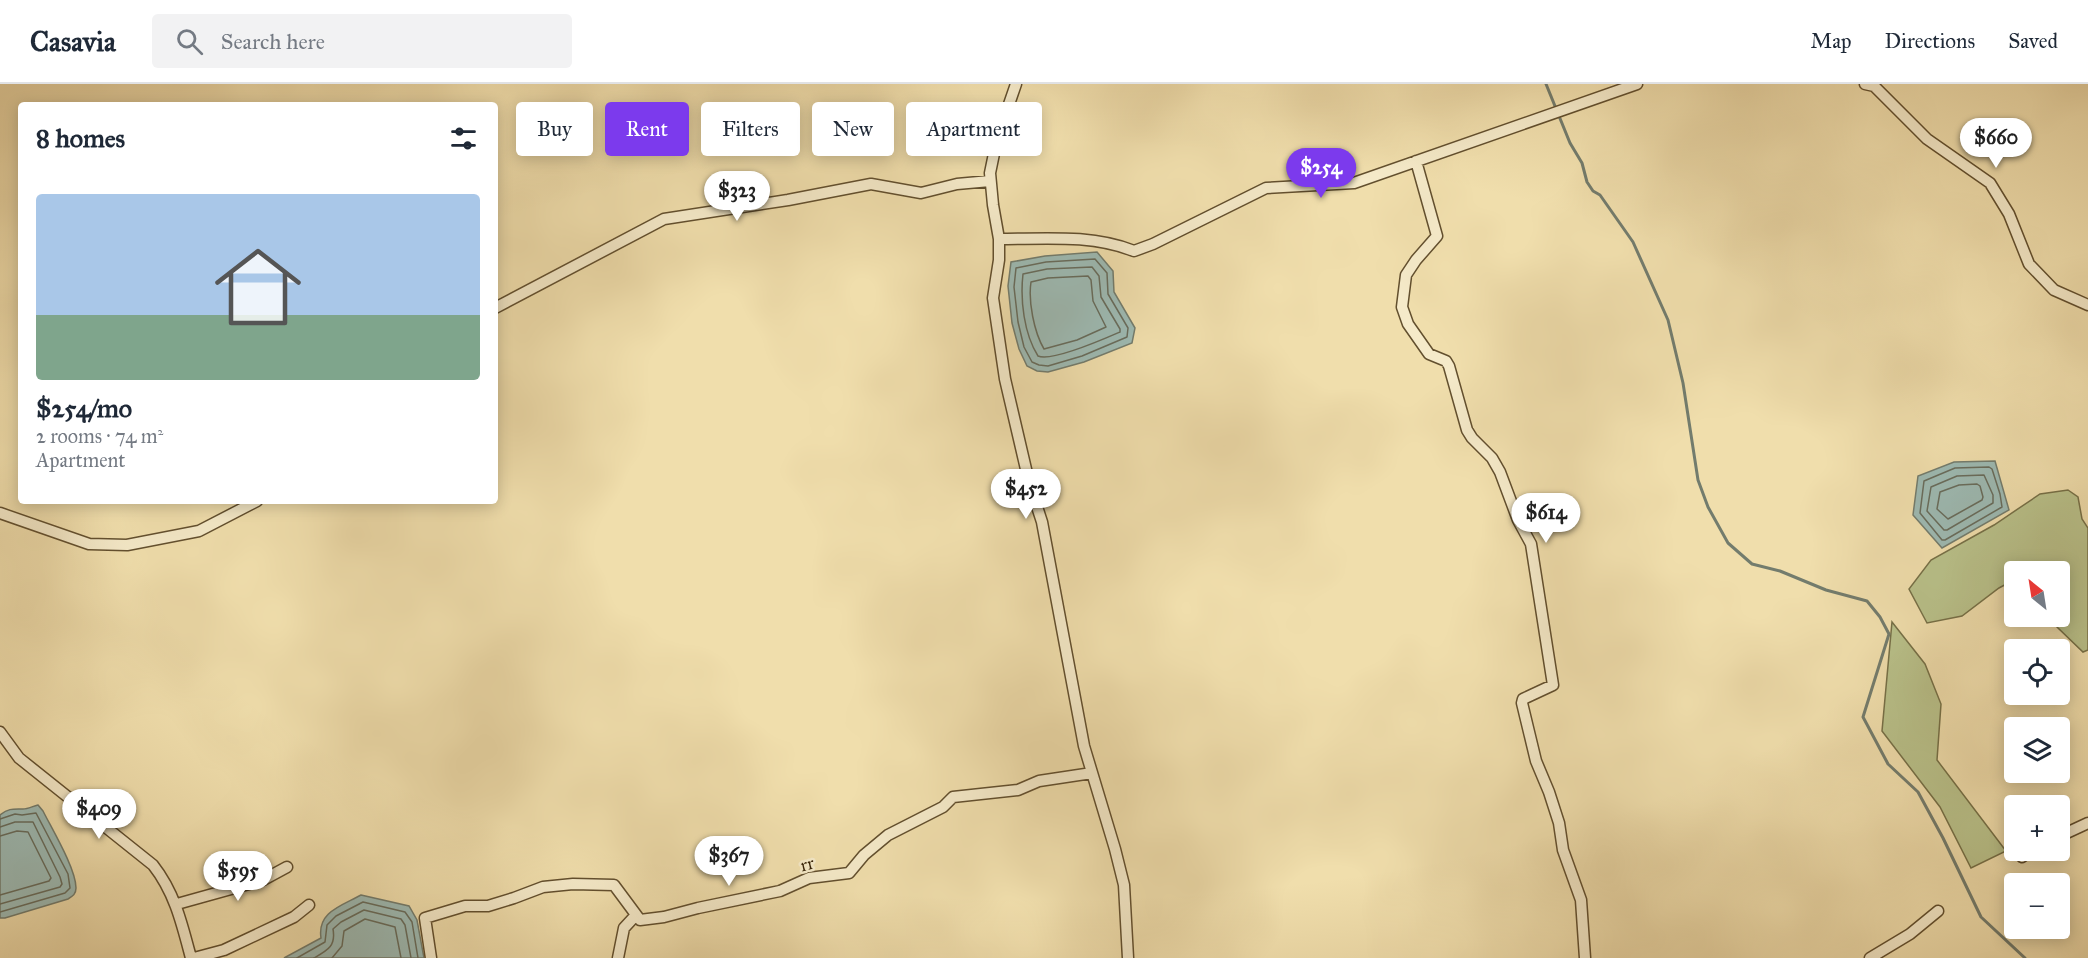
<!DOCTYPE html>
<html lang="en">
<head>
<meta charset="utf-8">
<style>
	body { margin:0; font-family:"IM FELL Great Primer",serif; background:#f2f2f3; color:#1f2937; height:100vh; display:flex; flex-direction:column; font-size:22px; white-space:nowrap }
	* { box-sizing:border-box; margin:0 }
	p { font-size:20px; color:#747a83 }
	.icon { flex:none; width:33px; height:33px; fill:none; stroke:currentColor; stroke-width:2; stroke-linecap:round; stroke-linejoin:round }
	.map { position:relative; flex:1; overflow:hidden }
	.drawer { position:absolute; left:18px; top:18px; width:480px; height:402px; display:flex; flex-direction:column; background:#fff; border-radius:6px; box-shadow:0 3px 15px #0003 }
	.drawer>* { flex:none }
	.top-card { position:absolute; left:516px; top:18px; width:570px; height:54px; display:flex; gap:12px }
	.needle { width:39px; rotate:330deg }
	.tools { position:absolute; left:2004px; top:477px; display:grid; gap:12px }
	.tools a { display:grid; place-items:center; width:66px; height:66px; border-radius:6px; background:#fff; box-shadow:0 3px 15px #0003; font-size:30px }
	.price { position:absolute; translate:-50% -51px; padding:0 14px; border-radius:21px; background:#fff; color:#222; font-size:20px; line-height:39px; filter:drop-shadow(0 2px 3px #0008) }
	.price::after { content:''; position:absolute; left:50%; top:36px; width:18px; height:14px; margin-left:-9px; background:inherit; clip-path:polygon(0 0,100% 0,50% 100%) }
	.price.selected { background:#7c3aed; color:#fff }
	ul { padding:0; list-style:none }
	li { display:grid; align-content:center; gap:12px; height:318px; padding:0 18px }
	li+li { border-top:2px solid #e0e1e3 }
	li span { display:grid; place-items:center; height:186px; border-radius:6px; color:#555 }
	li>.icon { margin-inline-start:auto }
	span .icon { width:108px; height:108px; fill:#fffc; stroke-width:1 }
	li b { font-size:26px }
	h2 { display:flex; justify-content:space-between; align-items:center; height:72px; padding:0 18px; font-size:26px }
	.pill { padding:0 21px; border-radius:6px; background:#fff; box-shadow:0 3px 15px #0003; font-size:21px; line-height:54px }
	.pill.selected { background:#7c3aed; color:#fff }
	header { display:flex; align-items:center; gap:36px; box-sizing:border-box; height:84px; padding:0 30px; background:#fff; border-bottom:2px solid #e0e1e3 }
	header strong { font-size:28px }
	nav { display:flex; gap:33px; margin-inline-start:auto; font-size:21px }
	.search { width:420px; height:54px; background:#f2f2f3; display:flex; align-items:center; gap:15px; box-sizing:border-box; padding:0 21px; border-radius:6px; color:#747a83; font-size:22px }
	.map>svg:first-child { display:block }
</style>
</head>
<body>
<header>
<strong>Casavia</strong>
<div class="search"><svg class="icon" aria-label="search" viewBox="0 0 24 24"><circle cx="10" cy="10" r="6"/><path d="M15 15l6 6"/></svg>Search here</div>
<nav><a>Map</a><a>Directions</a><a>Saved</a></nav>
</header>
<div class="map">
<svg width="2088" height="874" viewBox="0 0 2088 874">
	<rect width="100%" height="100%" fill="#f0deac"/>
	<filter id="stains"><feTurbulence type="fractalNoise" baseFrequency=".00333" numOctaves="4"/><feColorMatrix values="0 0 0 0 .2 0 0 0 0 .09 0 0 0 0 .02 0 0 0 .5 -.17"/></filter>
	<radialGradient id="worn" r=".72"><stop offset=".6" stop-color="#630" stop-opacity="0"/><stop offset="1" stop-color="#630" stop-opacity=".3"/></radialGradient>
	<path fill="#b9c18a" stroke="#767047" stroke-width="1.5" d="M2068,406L2078,413L2082,435L2088,444V566L2083,568L2057,543L2051,533L2060,532V488H2014V496L1999,504L1962,532L1927,539L1909,505L1931,476L1994,441L2040,410Z
		M1892,538L1925,580L1941,620L1937,676L2006,767L1971,784L1940,723L1882,647Z"/>
	<path fill="#9dbab3" stroke="#737c6d" stroke-width="1.5" d="M1097,168L1113,187L1114,208L1135,244L1132,259L1084,278L1048,288L1037,287L1027,282L1019,265L1012,239L1008,202L1011,178L1045,172Z
		M1995,377L2009,426L1942,464L1913,431L1918,392L1954,378Z
		M38,721L43,727C52,745 76,785 76,804C76,810 73,812 68,815L5,834H0V731C9,724 13,725 23,725C28,725 33,722 38,721Z
		M361,811L409,822L417,836L424,874H284L321,854C317,828 341,822 361,811Z"/>
	<g fill="none" stroke-linecap="round" stroke-linejoin="round">
		<path stroke="#686c5c" stroke-width="1.5" d="M1095,175L1107,189L1108,210L1128,244L1127,253L1082,272L1048,282L1039,281L1032,278L1024,263L1018,238L1014,203L1016,184L1046,178Z
			M1092,183L1099,192L1101,213L1120,245V248C1104,255 1052,278 1038,272C1024,250 1020,216 1023,190L1047,185Z
			M1088,192L1091,196L1093,217L1106,243L1077,256L1044,265C1034,248 1028,217 1031,198L1048,194Z
			M1989,383L1992,385L2000,410L2002,423L1945,456H1942L1920,429L1924,397L1955,384Z
			M1984,391L1993,411V419L1947,446H1944L1927,427L1931,403L1957,392Z
			M1977,400L1980,402L1983,413L1982,416L1948,435L1937,425L1940,408L1959,401Z
			M0,735L15,730L22,731L36,729L68,790L70,804L65,809L0,828
			M0,743L15,738H33L60,793L62,800L60,803L0,820
			M0,752L17,747L28,748L51,794L49,797L0,811
			M297,874L325,858L327,841L336,832L363,818L405,828L412,838L418,874
			M314,874C328,866 336,862 333,845L341,838L364,826L401,835L405,841L411,874
			M332,874L342,862L344,847L365,835L395,843L401,874"/>
		<path stroke="#737c6d" stroke-width="3" d="M1546,0L1570,59L1582,79L1587,98L1593,107L1600,111L1633,158L1668,236L1683,299L1698,396L1708,423L1728,459L1752,480L1780,487L1826,506L1867,517L1880,533L1889,550L1863,633L1888,680L1918,708L1943,754L1981,833L2025,874"/>
		<defs>
			<path id="minor" d="M1016,0L997,55L990,89L993,121L999,155V176L993,214L1005,295L1029,398L1042,438L1084,662L1115,765L1124,801L1128,874
				M1865,0L1874,2L1927,55L1990,99L2009,130L2029,180L2054,206L2088,221
				M1416,77L1437,152L1416,176L1406,191L1402,223L1408,240L1429,270L1446,277L1449,282L1467,346L1472,354L1492,374L1500,388L1518,436L1531,460L1553,601L1523,615L1522,619L1536,677L1549,708L1559,739L1563,766L1581,816L1585,874
				M999,155C1044,155 1091,150 1134,167L1153,160L1266,104L1354,99L1637,0
				M495,224L664,135L788,116L871,100L921,109L957,100L990,97
				M0,429L89,460L127,461L199,447L257,417
				M0,648L19,674L153,781C175,809 182,840 191,874
				M2060,752L2088,739
				M2022,773L2032,766
				M177,820L263,796L287,783
				M194,874L224,866L294,833L309,821
				M431,874L425,834L465,822H488L514,814L543,803L573,800L614,801L640,836L664,833L698,824L780,807L809,794L849,789L864,771L888,751L943,723L953,713L1018,706L1039,697L1092,689
				M618,874L624,844L636,831
				M1870,874L1910,850L1938,827"/>
		</defs>
		<use href="#minor" stroke="#624f2e" stroke-width="13"/>
		<use href="#minor" stroke="#f5eac9" stroke-width="10"/>
	</g>
	<g text-anchor="middle" stroke-width="5" stroke-linejoin="round" paint-order="stroke">
		<g font-size="18" fill="#331f04" stroke="#f5eac9">
			<text transform="translate(807 780) rotate(-14)" y="6">rr</text>
		</g>
	</g>
	<rect width="100%" height="100%" filter="url(#stains)"/>
	<rect width="100%" height="100%" fill="url(#worn)"/>
</svg>
<div class="tools">
<a><svg class="needle" viewBox="-14 -14 28 28"><path d="M0-13l5 13h-10z" fill="#e53935"/><path d="M0 13l5-13h-10z" fill="#747a83"/></svg></a>
<a><svg class="icon" aria-label="locate" viewBox="0 0 24 24"><circle cx="12" cy="12" r="6"/><path d="M12 2v4M12 18v4M2 12h4M18 12h4"/></svg></a>
<a><svg class="icon" aria-label="layers" viewBox="0 0 24 24"><path d="M12 4l9 5-9 5-9-5zM3 14l9 5 9-5"/></svg></a>
<a>+</a>
<a>−</a>
</div>
<b class="price" style="left:1996px;top:85px">$660</b>
<b class="price selected" style="left:1321px;top:115px">$254</b>
<b class="price" style="left:737px;top:138px">$323</b>
<b class="price" style="left:1026px;top:436px">$452</b>
<b class="price" style="left:1546px;top:460px">$614</b>
<b class="price" style="left:99px;top:756px">$409</b>
<b class="price" style="left:729px;top:803px">$367</b>
<b class="price" style="left:238px;top:818px">$595</b>
<div class="top-card">
<a class="pill">Buy</a>
<a class="pill selected">Rent</a>
<a class="pill">Filters</a>
<a class="pill">New</a>
<a class="pill">Apartment</a>
</div>
<section class="drawer">
<h2>8 homes<svg class="icon" aria-label="filters" viewBox="0 0 24 24"><path d="M4 7h16M4 17h16"/><circle cx="9" cy="7" r="2"/><circle cx="15" cy="17" r="2"/></svg></h2>
<ul>
<li><span style="background:linear-gradient(#a9c7e8 65%,#7fa58c 0)"><svg class="icon" aria-label="home" viewBox="0 0 24 24"><path d="M3 11l9-7 9 7M6 9v11h12V9"/></svg></span><div><b>$254/mo</b><p>2 rooms · 74 m²</p><p>Apartment</p></div></li>
</ul>
</section>
</div>
</body>
</html>
